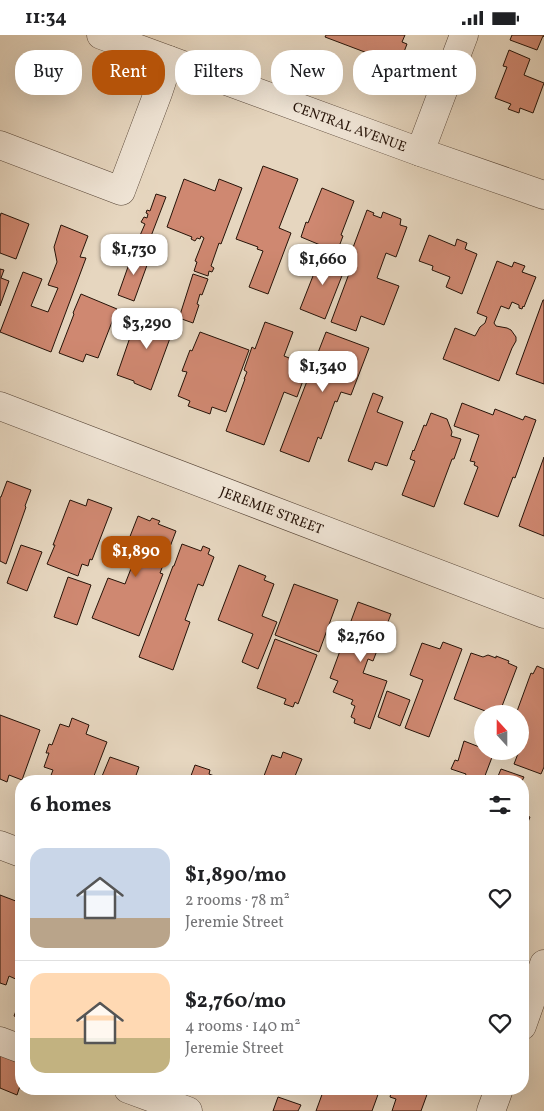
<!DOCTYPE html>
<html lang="en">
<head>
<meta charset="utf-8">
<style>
	body { margin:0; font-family:Vollkorn,serif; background:#f2f2f2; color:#202124; height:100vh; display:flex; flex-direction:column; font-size:19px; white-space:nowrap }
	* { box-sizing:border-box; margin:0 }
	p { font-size:16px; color:#757577 }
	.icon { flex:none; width:28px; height:28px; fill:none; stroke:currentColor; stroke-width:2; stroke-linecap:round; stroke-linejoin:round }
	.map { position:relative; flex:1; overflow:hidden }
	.drawer { position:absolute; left:15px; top:740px; width:514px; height:320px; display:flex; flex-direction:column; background:#fff; border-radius:20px; box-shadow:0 5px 20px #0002 }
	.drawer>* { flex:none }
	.banner { position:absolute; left:15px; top:15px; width:515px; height:45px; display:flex; gap:10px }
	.needle { width:32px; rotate:339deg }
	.buttons { position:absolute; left:474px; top:670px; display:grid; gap:10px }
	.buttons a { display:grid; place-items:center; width:55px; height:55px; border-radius:50%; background:#fff; box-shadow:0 5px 20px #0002; font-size:25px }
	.price { position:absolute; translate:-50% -42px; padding:0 11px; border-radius:10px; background:#fff; color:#222; font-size:16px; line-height:32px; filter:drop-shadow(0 1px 2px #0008) }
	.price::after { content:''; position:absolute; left:50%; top:30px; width:15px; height:11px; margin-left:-8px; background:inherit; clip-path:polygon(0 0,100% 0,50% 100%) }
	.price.current { background:#b45309; color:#fff }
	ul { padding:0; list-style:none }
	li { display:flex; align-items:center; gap:15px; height:125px; padding:0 15px }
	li+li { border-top:1px solid #e0e0e0 }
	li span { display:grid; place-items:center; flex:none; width:140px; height:100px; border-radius:15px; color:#555 }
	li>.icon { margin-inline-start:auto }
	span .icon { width:60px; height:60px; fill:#fffc; stroke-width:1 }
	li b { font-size:21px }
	h2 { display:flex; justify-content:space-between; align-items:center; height:60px; padding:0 15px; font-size:21px }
	.pill { padding:0 18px; border-radius:20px; background:#fff; box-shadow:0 5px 20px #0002; font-size:18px; line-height:45px }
	.pill.current { background:#b45309; color:#fff }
	.status { display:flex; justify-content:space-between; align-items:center; height:35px; padding:0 25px; background:#fff; direction:ltr }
	.status svg { height:14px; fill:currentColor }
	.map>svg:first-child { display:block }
</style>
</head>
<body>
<div class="status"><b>11:34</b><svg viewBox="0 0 49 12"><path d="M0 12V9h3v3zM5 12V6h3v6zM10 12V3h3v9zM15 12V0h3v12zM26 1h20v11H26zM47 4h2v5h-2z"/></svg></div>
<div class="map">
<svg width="544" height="1076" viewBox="0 0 544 1076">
	<rect width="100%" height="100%" fill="#e6d6bf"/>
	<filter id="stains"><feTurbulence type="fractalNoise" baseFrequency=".004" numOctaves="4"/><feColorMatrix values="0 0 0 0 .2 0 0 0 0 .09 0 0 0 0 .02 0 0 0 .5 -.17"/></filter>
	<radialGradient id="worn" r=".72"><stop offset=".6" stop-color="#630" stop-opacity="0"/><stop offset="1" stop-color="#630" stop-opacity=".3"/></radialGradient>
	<path fill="#cf8871" stroke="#261308" d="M326,0H405L402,7L407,9L399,30L325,2Z
		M512,0H544V2L543,1L537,15L510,5Z
		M509,15L530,24L524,40L544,48L533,78L520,73L519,78L508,74L511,69L495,63L507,32L503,31Z
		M263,131L298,144L279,193L291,198L268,259L249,252L263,216L257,214L258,212L236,204Z
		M184,144L215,156L219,144L242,153L221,209L219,208L211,231L214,233L212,237L209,236L208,241L194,236L197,227L195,226L204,203L201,201L200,204L197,203L195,206L191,204L192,202L167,192Z
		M322,153L354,166L341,200L343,201L337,217L301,202L306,187L308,188Z
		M156,159L166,162L148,209L138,205L145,189L141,187L144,182L147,183L148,179L146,178L147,175L150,176Z
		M367,175L374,178L373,180L381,183L383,177L401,184L400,190L407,192L396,222L386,218L377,243L399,251L384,290L361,281L356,296L331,287L350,236L345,234Z
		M1,178L29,189L16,224L0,218V182Z
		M61,190L88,201L80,222L86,223L51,317L0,297L23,237L42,244L31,271L48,277L58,253L48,250L57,227L54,212Z
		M429,200L455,211L457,204L467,208L465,214L477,219L462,259L446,252L450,242L432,235L433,231L419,226Z
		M134,217L150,222L134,266L118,260L129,229L127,228L131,219L133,220Z
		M322,218L347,228L325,284L300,274Z
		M497,226L512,232L514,227L525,231L522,237L536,242L524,272L523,271L522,274L519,273V270L512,267L509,274L501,271L494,288L496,291L507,293L511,295L516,302V306L512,313L499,346L443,324L455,293L475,301L480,292L485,288L487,282L477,278Z
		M0,234L4,235L1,243L9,246L0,271Z
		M193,239L208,244L202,260L200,259L197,269L199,270L193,288L179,283Z
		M81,259L117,274L98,323L86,319L83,327L59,318L74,279L73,278Z
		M543,265H544V349L516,339Z
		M154,275L177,284L151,355L134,348V346L117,340L136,285L149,289Z
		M265,287L293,297L284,321L297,326L296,328L308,332L297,362L284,357L264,410L226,396L245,344H244L247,337L244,335L252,312L255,314Z
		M200,297L249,315L226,377L212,372L210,379L188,371L190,366L178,361L187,337L182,336L190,315L192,316Z
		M326,297L369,313L351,360L341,357L337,367L335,366L321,404L318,402L309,427L280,416Z
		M373,358L383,362L377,377L403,387L387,431L375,427L372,435L348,426Z
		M462,368L493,380L495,374L523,385L525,381L536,385L515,443L513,442L498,482L464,469L478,432L474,430L475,427L470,426L479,400L454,391Z
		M431,378L447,384L452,397L451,401L461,404L454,424H452L434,472L402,460L415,426L410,424L413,415L414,416L424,390L426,391Z
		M544,422V501L519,491Z
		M7,446L31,455L25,471L26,472L6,529L0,526V462H1Z
		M88,464L112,473L92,525L90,524L88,531L82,529L78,541L47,529L55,510H53L70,465L86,471Z
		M138,481L150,486L152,483L160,486L158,489L176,496L160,538L163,539L139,601L92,583L108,543L125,549L132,531L120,527Z
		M182,509L201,516L203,511L210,514L208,519L214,522L203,551L198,549L185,585L190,587L173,635L139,622L173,531H174Z
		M21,510L42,517L27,556L7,548Z
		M239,530L266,541L264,545L274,549L262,581L277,587L258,634L242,627L253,599L218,585Z
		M68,542L91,550L77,590L54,582Z
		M294,549L338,565L319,617L275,600Z
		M358,567L391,579L373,626L368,624L363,638L387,646L370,694L354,688L355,684L351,682L355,671L351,669L353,665L333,657L338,646L330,643Z
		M275,604L317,620L298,669L295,667L293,672L284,669L286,664L257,653Z
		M443,607L462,614L429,702L405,693L423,645L410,640L422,608L440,614Z
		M471,618L483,622L488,620L496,623V621L509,626L508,628L517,632L499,679H493L454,664Z
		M537,631L544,634V732L541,739L514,729L519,716H520V713L524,703L520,702V679H516L531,638L533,639Z
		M387,656L410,665L400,691L378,682Z
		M0,680L40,695L22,745L9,740L7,747L0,744Z
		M72,683L89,690L86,699L107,707L92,746H59L50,743L53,735L44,732L49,718H46L49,709L52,710L60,689L69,692Z
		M464,706L482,713V716L494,717L483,746L479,744L478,746H470L464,744L466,739L451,734L455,725L458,726Z
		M283,717L302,724L293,746H262L272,720L281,723Z
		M110,722L139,732L134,746H100Z
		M195,730L210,735L209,739L228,746H189Z
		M501,734L524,742L522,746H496Z
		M173,741L188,746H171Z
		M522,779L530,782L522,802Z
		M0,860L21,868V942L20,946L9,941L6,950L0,948Z
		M21,963V984L14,981Z
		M0,1020L21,1029V1048L17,1060L0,1053Z
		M324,1054H380L372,1076H316Z
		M389,1054H429L421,1076H392L396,1064L390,1062L391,1058L388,1057Z
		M278,1062L301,1070L298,1076H273Z"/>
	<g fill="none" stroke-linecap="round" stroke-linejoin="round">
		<defs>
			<g id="minor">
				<path id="s1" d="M101,0L420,117L544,160"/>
				<path d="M0,110L121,156L158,58L169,25"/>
				<path d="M420,117L464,0"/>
				<path id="s2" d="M0,371L544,579"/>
				<path d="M0,810L21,818"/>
				<path d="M522,991L544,929"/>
				<path d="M0,1006L21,1014"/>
				<path d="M128,1054L188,1076"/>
				<path d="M491,1076L499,1054"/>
			</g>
		</defs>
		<use href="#minor" stroke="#564436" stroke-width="29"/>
		<use href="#minor" stroke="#efe4d5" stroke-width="28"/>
	</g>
	<g text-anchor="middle" stroke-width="5" stroke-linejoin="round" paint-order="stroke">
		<g font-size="14" fill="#261308" stroke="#efe4d5">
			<text dy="5" stroke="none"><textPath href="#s1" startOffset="265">CENTRAL AVENUE</textPath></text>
			<text dy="5" stroke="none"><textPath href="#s2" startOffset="291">JEREMIE STREET</textPath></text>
		</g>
	</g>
	<rect width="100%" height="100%" filter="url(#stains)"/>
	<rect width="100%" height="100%" fill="url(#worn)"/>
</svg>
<div class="buttons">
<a><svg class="needle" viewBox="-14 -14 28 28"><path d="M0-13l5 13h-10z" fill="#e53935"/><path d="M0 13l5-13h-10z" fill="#757577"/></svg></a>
</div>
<b class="price" style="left:134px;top:241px">$1,730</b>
<b class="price" style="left:323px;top:251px">$1,660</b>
<b class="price" style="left:147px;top:315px">$3,290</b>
<b class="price" style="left:323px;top:358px">$1,340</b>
<b class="price current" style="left:136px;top:543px">$1,890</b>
<b class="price" style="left:361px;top:628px">$2,760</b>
<div class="banner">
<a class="pill">Buy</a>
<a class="pill current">Rent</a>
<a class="pill">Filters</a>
<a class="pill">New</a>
<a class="pill">Apartment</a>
</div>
<section class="drawer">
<h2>6 homes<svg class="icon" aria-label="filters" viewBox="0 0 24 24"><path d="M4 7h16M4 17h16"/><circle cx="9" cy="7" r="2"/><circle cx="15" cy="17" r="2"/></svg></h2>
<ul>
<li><span style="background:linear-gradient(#c9d6e8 70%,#b9a48a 0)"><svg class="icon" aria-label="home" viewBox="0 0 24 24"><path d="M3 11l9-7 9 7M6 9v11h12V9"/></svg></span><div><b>$1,890/mo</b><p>2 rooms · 78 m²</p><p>Jeremie Street</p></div><svg class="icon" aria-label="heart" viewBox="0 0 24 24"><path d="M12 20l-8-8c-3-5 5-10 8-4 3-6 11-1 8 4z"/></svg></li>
<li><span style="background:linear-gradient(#ffd9b3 65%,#c2b280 0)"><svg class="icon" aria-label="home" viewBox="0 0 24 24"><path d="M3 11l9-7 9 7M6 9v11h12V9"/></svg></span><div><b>$2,760/mo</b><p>4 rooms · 140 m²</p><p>Jeremie Street</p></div><svg class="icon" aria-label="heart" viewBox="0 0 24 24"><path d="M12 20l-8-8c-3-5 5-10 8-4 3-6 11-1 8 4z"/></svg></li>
</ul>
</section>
</div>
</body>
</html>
